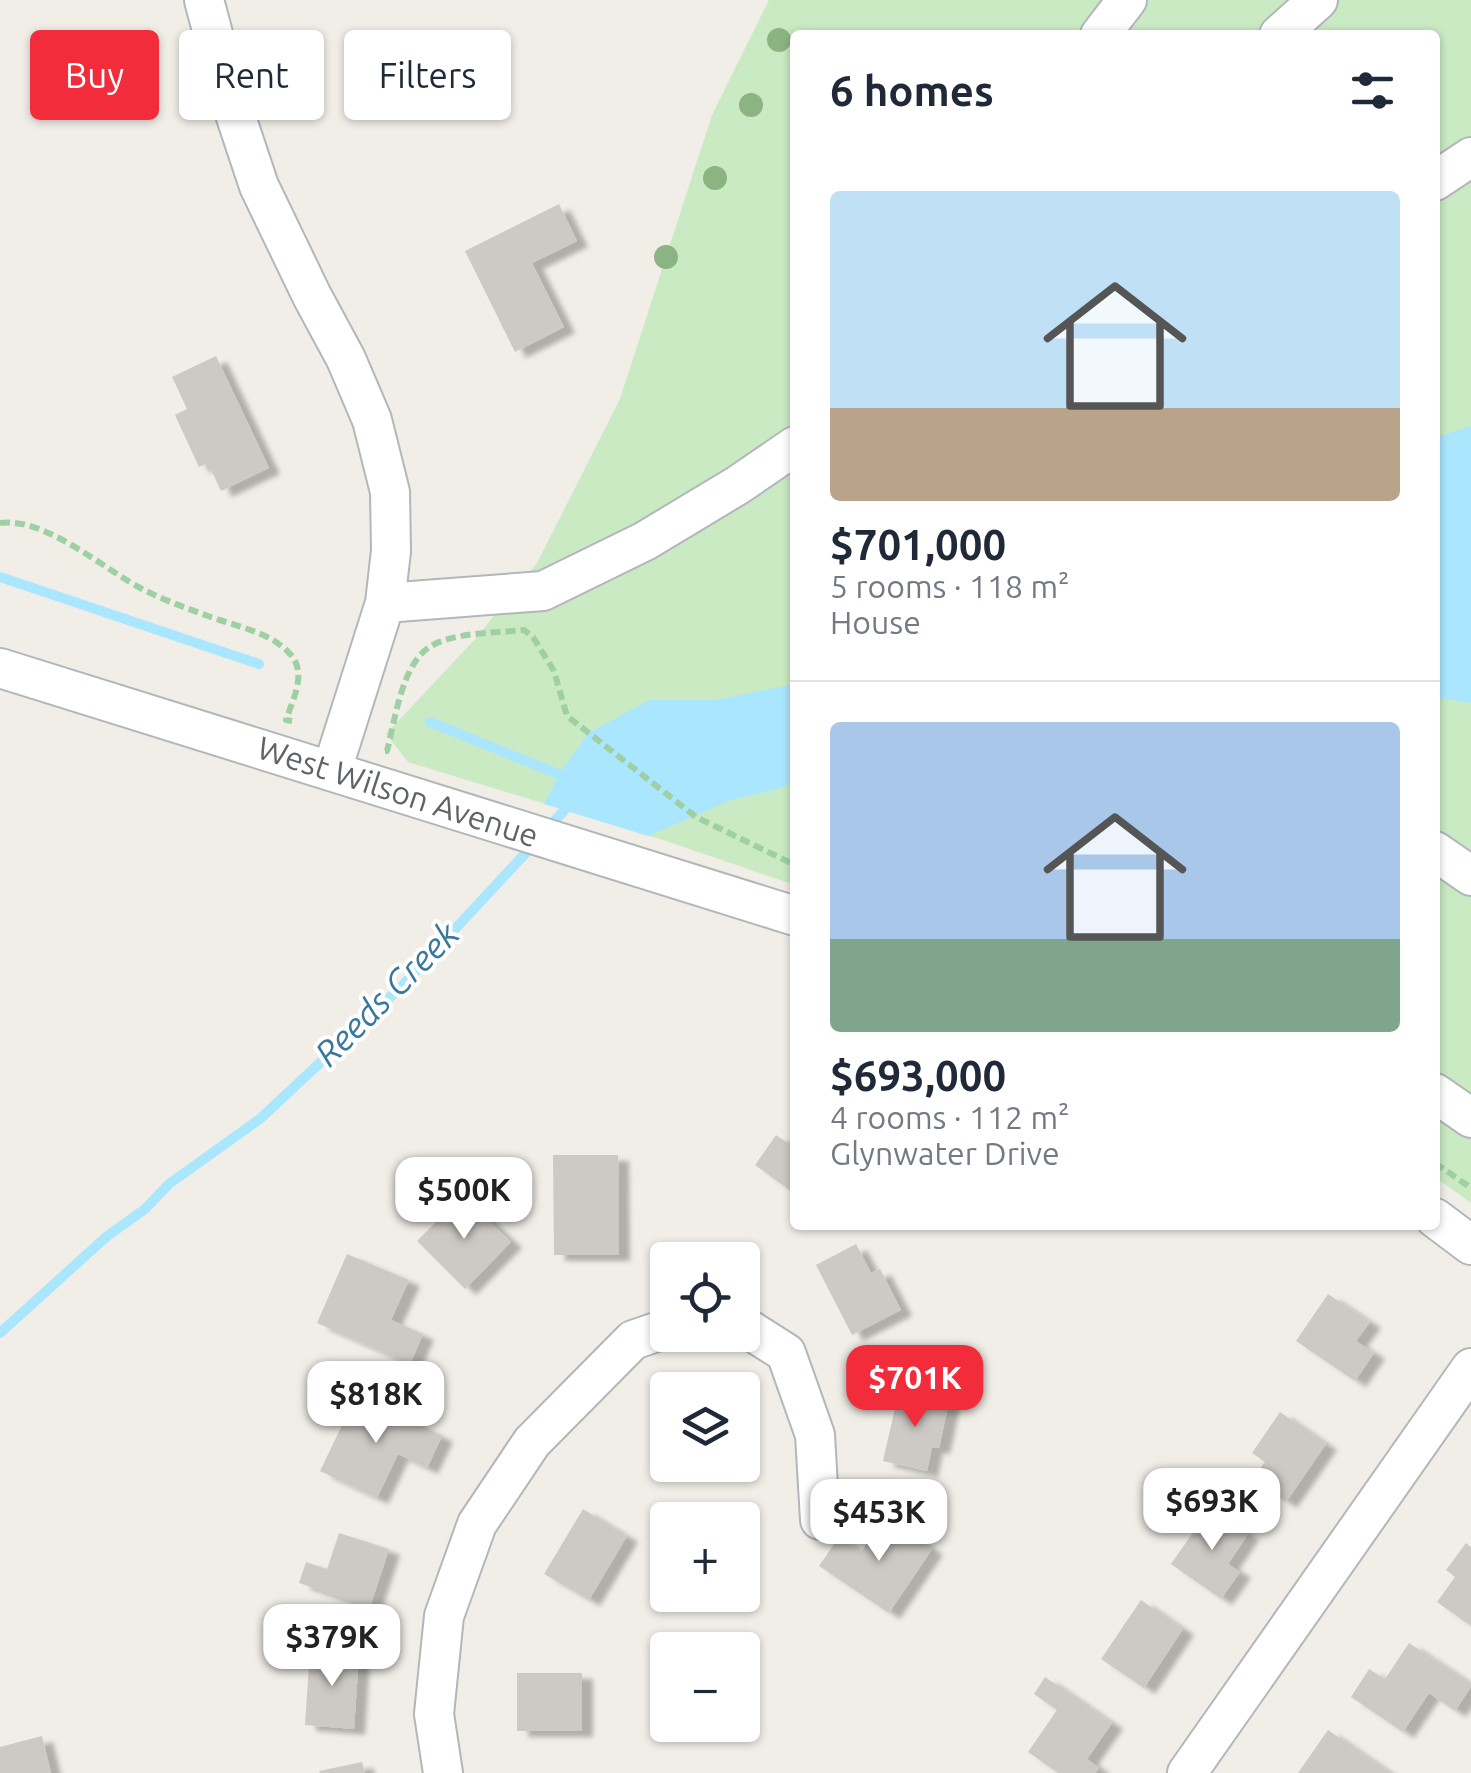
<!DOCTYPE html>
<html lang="en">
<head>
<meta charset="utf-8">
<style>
	body { margin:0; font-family:Ubuntu,sans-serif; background:#f2f2f3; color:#1f2937; height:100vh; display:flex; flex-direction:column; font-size:38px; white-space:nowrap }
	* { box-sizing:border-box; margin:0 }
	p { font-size:32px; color:#747a83 }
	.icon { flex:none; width:55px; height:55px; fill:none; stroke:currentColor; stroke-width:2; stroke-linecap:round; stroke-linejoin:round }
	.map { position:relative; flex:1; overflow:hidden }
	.drawer { position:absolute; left:790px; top:30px; width:650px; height:1200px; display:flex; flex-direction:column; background:#fff; border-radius:10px; box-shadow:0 2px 8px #0004 }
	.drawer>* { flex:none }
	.banner { position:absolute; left:30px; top:30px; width:610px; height:90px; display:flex; gap:20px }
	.buttons { position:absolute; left:650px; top:1242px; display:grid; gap:20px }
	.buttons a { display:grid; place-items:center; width:110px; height:110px; border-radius:10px; background:#fff; box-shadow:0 2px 8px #0004; font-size:50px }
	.price { position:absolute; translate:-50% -85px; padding:0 22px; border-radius:20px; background:#fff; color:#222; font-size:32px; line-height:65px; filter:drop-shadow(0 2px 5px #0008) }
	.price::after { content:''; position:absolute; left:50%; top:60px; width:30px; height:22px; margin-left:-15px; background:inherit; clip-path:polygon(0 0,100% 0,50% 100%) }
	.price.active { background:#f32c3c; color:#fff }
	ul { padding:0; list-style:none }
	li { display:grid; align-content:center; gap:20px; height:530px; padding:0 40px }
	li+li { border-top:2px solid #e0e1e3 }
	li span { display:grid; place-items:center; height:310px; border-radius:10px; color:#555 }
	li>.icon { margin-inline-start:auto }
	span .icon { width:180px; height:180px; fill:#fffc; stroke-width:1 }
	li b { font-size:42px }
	h2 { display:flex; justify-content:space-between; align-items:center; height:120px; padding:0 40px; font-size:42px }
	.tag { padding:0 35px; border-radius:10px; background:#fff; box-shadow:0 2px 8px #0004; font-size:35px; line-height:90px }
	.tag.active { background:#f32c3c; color:#fff }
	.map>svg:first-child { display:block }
</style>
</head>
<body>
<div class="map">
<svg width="1471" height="1773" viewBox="0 0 1471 1773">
	<defs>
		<filter id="shadow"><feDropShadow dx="11" dy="6" stdDeviation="2.5" flood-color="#0004"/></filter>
	</defs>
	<rect width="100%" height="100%" fill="#f1eee8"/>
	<path fill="#c9eac3" d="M769,0H1471V1203L1435,1177V35H795V885L663,840L408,762L386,734L477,637L537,563L620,399L712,115Z"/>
	<path fill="#aae7ff" d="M1471,426V703L1435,697V438Z
		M795,684V781L778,789L731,800L648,836L544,804L563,768L589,733L649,700H716Z"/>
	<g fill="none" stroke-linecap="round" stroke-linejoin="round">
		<path stroke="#aae7ff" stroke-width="10" d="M0,577L259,664
			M430,722L568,778
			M547,829L573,801
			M0,1333L106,1237L145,1209L169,1184L261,1118L402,986L536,842"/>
	</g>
	<path fill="#cdc9c4" filter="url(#shadow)" d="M559,204L577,241L532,263L564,327L515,352L465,251Z
		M216,356L269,468L221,491L208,463L199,467L175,415L187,409L172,377Z
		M776,1135L795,1148V1194L755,1165Z
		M553,1155H618L619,1255H554Z
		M463,1195L511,1242L465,1289L417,1241Z
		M856,1244L871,1273L880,1269L901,1310L852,1335L816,1265Z
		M347,1254L409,1280L391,1320L423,1334L410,1364L317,1323Z
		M1328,1294L1370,1322L1356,1341L1374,1353L1355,1381L1296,1341Z
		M899,1391L949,1402L939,1448L932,1447L927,1471L883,1461Z
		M357,1394L442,1436L427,1468L398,1454L377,1498L320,1471Z
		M1280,1412L1326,1444L1286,1502L1252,1479L1265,1462L1252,1453Z
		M1210,1508L1248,1534L1228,1564L1240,1572L1221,1599L1171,1564Z
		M583,1509L627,1536L589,1600L544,1574Z
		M885,1517L932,1549L889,1613L819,1566L839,1537L861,1552Z
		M339,1533L389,1549L370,1607L299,1583L306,1562L327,1569Z
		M1466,1543L1471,1547V1626L1437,1602L1455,1577L1446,1570Z
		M1141,1600L1183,1629L1144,1688L1101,1659Z
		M1409,1643L1471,1684V1687L1455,1711L1429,1693L1403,1732L1351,1697L1369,1669L1385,1679Z
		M310,1650L359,1654L354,1729L305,1725Z
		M517,1673H582V1731H517Z
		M1045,1677L1112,1723L1087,1759L1099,1768L1095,1773H1058L1028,1752L1057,1710L1034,1694Z
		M1328,1730L1390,1773H1298Z
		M42,1736L51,1773H0V1747Z
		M362,1762L365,1773H320L319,1771Z"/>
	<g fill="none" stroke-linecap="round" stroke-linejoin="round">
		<defs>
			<path id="minor" d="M204,0L232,105L259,186L312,296L346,359L372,420L390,492L391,551L385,603L332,770
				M1100,35L1127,0
				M1279,35L1318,0
				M1435,181L1471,157
				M385,603L543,591L645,541L738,485L795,446
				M0,668L795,916
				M1435,851L1471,876
				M1435,1093L1471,1118
				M1435,1218L1471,1245
				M742,1325L786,1353L815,1435L820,1520
				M443,1773L434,1714L444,1616L477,1524L532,1442L633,1340L668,1328
				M1187,1773L1471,1368"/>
		</defs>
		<use href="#minor" stroke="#b3b6ba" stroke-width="42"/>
		<path stroke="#9fd0a4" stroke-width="6" stroke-dasharray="10 5" stroke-linecap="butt" d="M0,523C46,517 103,569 144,590C164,600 186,608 208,616C234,626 272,632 291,655C307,674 293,699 286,720L292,721
			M385,751H387C395,720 402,663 431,646C454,632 498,633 524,630L533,637L554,671L567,716L696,817L795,865
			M1435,1163L1471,1188"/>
		<use href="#minor" stroke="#fff" stroke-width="38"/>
	</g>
	<g fill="#8cb483">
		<circle cx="779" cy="40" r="12"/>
		<circle cx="751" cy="105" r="12"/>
		<circle cx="715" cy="178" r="12"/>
		<circle cx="666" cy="257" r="12"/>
	</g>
	<g text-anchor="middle" stroke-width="8" stroke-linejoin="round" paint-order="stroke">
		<g font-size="32" fill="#5f6468" stroke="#fff">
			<text transform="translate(398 792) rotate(18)" y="11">West Wilson Avenue</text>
		</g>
		<g font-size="35" font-style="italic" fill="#37789c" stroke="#fff">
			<text transform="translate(387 994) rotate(-45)" y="12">Reeds Creek</text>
		</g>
	</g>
</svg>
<div class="buttons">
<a><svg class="icon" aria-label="locate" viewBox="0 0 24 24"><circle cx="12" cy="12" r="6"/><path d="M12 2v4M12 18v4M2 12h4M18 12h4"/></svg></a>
<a><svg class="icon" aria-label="layers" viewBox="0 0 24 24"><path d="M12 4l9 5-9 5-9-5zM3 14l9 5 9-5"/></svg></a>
<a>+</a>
<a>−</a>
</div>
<b class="price" style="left:464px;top:1242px">$500K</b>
<b class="price active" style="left:915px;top:1430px">$701K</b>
<b class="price" style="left:376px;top:1446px">$818K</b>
<b class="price" style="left:1212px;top:1553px">$693K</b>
<b class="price" style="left:879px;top:1564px">$453K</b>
<b class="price" style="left:332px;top:1689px">$379K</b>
<div class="banner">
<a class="tag active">Buy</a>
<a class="tag">Rent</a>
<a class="tag">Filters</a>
</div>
<section class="drawer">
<h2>6 homes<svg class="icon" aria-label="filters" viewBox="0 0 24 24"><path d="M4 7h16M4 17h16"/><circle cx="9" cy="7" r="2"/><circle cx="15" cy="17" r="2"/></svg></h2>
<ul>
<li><span style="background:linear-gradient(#bfe0f5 70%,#b9a48a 0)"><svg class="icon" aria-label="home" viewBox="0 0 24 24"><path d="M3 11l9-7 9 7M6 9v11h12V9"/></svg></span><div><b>$701,000</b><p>5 rooms · 118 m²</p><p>House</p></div></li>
<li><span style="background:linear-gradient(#a9c7e8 70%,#7fa58c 0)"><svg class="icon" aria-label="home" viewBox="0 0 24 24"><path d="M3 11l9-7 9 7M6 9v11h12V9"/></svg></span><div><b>$693,000</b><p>4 rooms · 112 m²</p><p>Glynwater Drive</p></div></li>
</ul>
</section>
</div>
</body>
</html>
